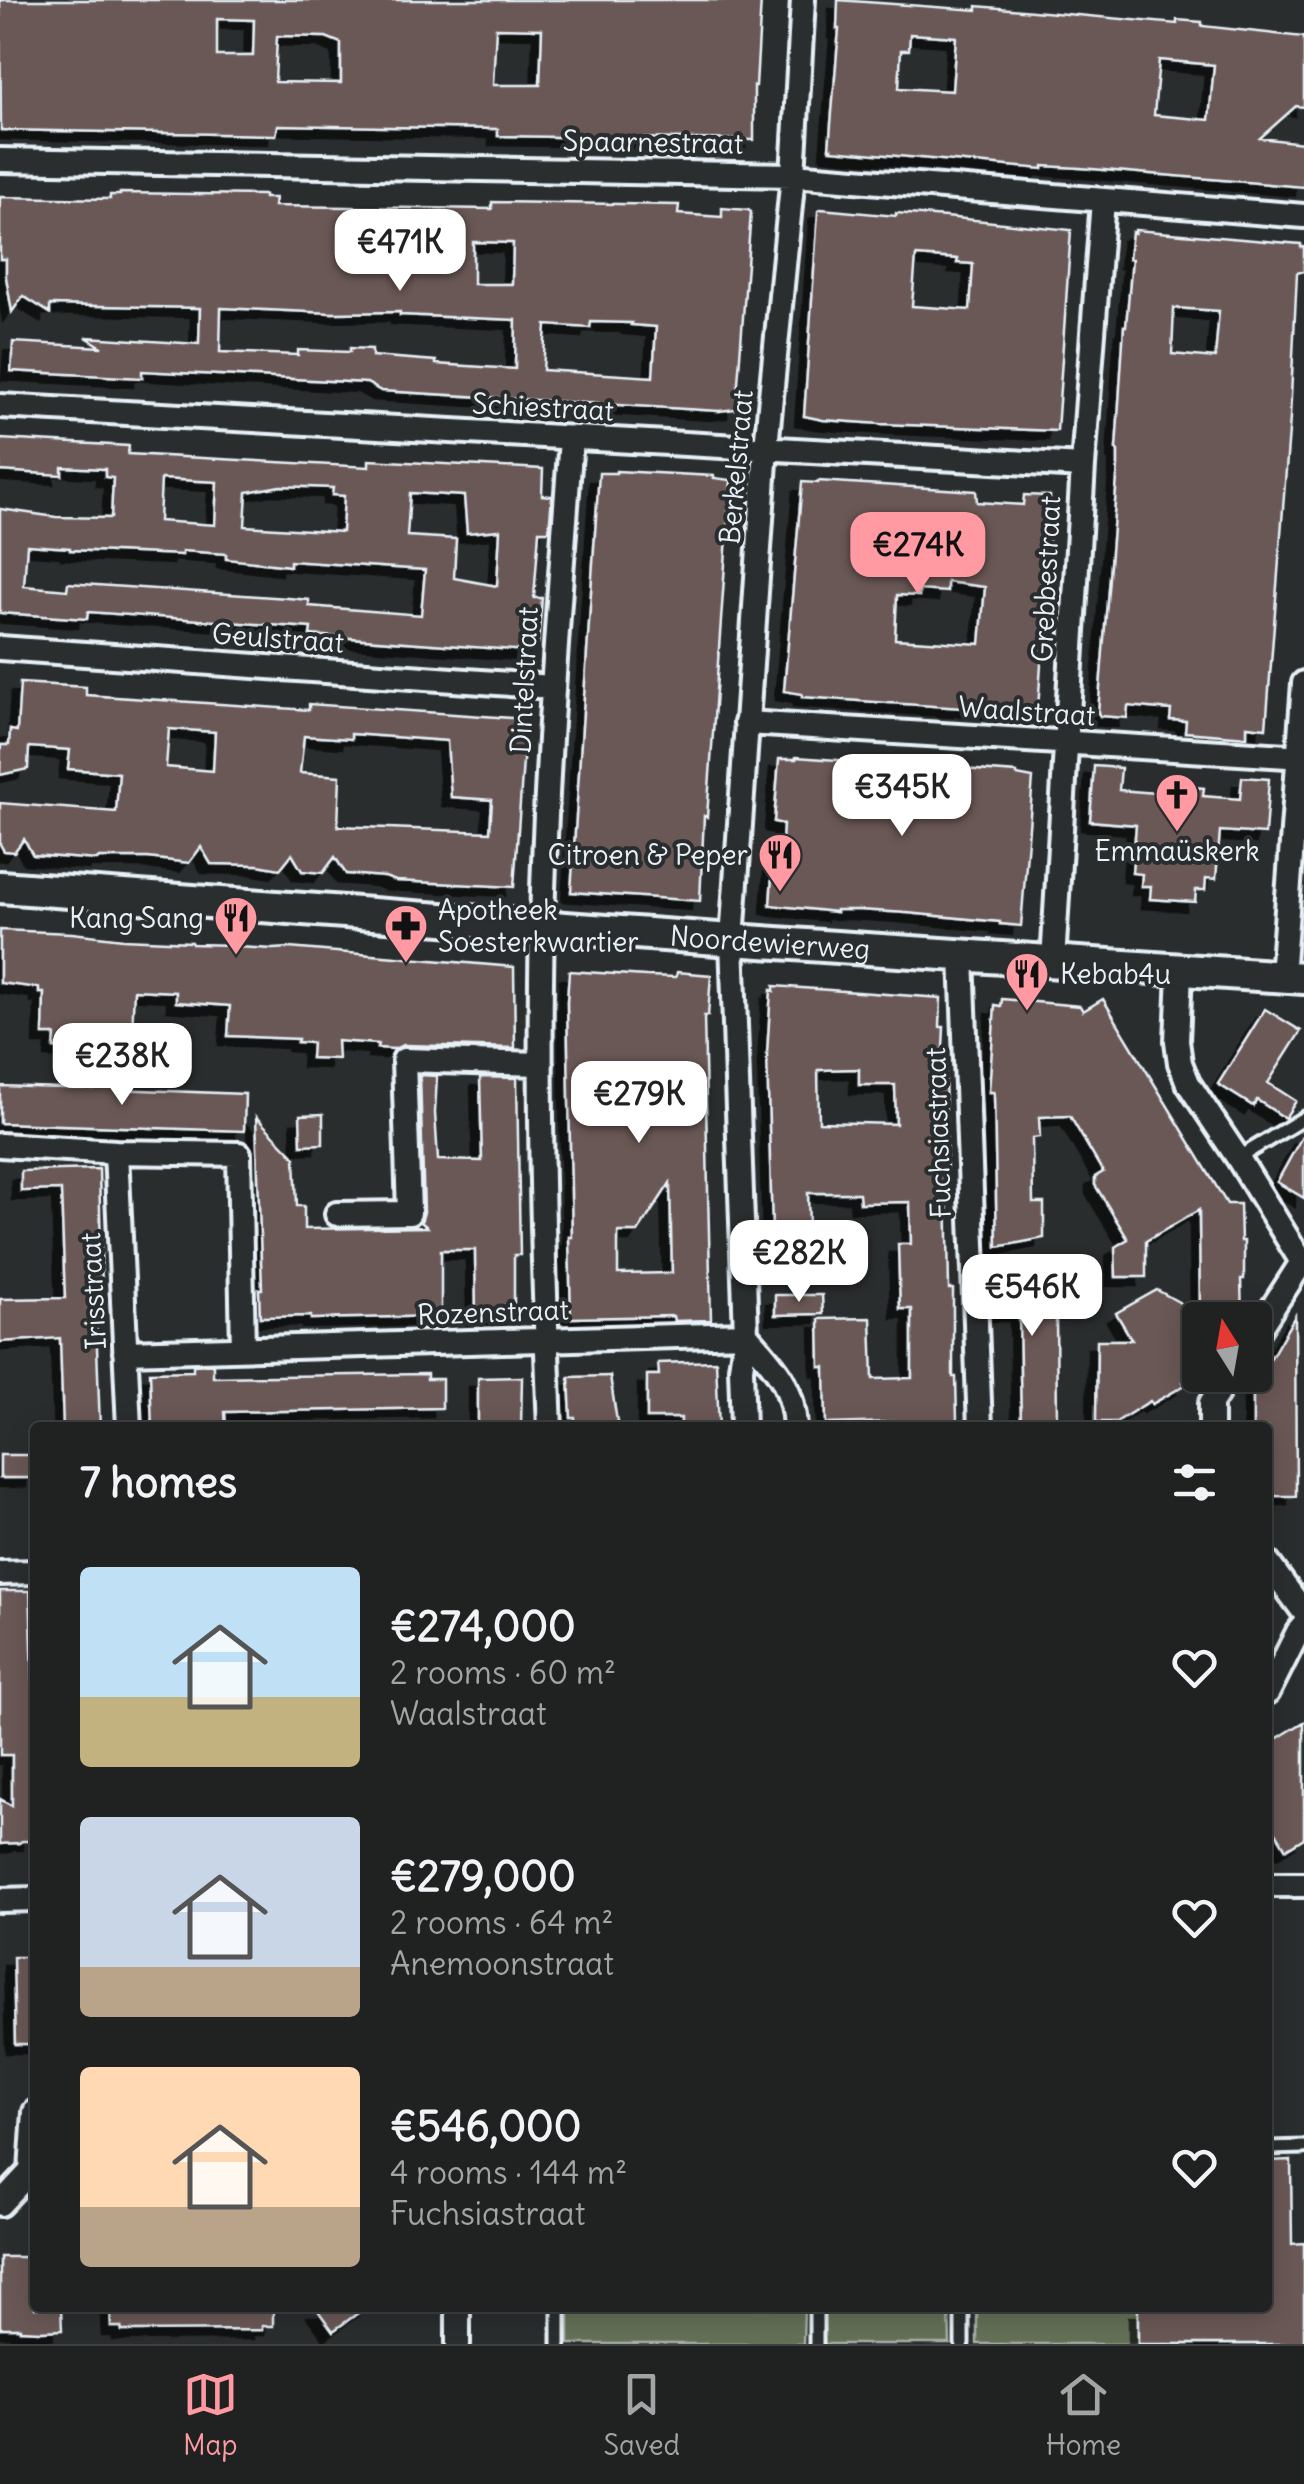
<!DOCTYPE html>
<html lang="en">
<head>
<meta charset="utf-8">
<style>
	body { margin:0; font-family:Delius,sans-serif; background:#282a2a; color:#f1f3f6; height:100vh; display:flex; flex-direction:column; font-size:38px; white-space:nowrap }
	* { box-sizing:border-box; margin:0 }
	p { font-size:32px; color:#a2a4a5 }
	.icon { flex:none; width:55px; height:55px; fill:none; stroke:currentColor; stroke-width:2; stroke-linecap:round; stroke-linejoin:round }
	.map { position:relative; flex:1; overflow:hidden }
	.drawer { position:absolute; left:30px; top:1422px; width:1242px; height:890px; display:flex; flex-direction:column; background:#202222; border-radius:10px; box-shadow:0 5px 25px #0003,0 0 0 2px #3d3f40 }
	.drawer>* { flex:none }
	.needle { width:65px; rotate:349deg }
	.controls { position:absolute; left:1182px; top:1302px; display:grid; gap:20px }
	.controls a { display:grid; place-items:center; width:90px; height:90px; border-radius:10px; background:#202222; box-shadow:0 5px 25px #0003,0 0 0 2px #3d3f40; font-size:50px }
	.price { position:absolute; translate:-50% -85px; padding:0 22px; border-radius:20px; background:#fff; color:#222; font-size:32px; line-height:65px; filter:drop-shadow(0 2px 5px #0008) }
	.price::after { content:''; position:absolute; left:50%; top:60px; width:30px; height:22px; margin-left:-15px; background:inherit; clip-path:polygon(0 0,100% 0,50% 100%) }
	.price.active { background:#ff9aa2; color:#111 }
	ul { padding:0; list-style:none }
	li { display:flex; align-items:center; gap:30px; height:250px; padding:0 50px }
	li span { display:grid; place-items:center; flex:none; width:280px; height:200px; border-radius:10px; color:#555 }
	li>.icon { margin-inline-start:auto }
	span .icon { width:120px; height:120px; fill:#fffc; stroke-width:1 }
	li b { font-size:42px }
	h2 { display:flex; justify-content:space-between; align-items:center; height:120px; padding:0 50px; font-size:42px }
	.menu { display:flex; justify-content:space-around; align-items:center; height:140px; border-top:2px solid #3d3f40; background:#202222; font-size:28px; color:#a2a4a5 }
	.menu a { display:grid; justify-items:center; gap:5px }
	.menu .active { color:#ff9aa2 }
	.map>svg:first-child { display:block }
</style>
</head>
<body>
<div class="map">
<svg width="1304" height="2344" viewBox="0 0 1304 2344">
	<defs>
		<filter id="shadow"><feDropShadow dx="-9" dy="9" stdDeviation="0" flood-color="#0009"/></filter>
	</defs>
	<rect width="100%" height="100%" fill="#2a2d2e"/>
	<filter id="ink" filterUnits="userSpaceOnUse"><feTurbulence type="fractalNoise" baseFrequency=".01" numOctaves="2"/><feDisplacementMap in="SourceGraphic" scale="20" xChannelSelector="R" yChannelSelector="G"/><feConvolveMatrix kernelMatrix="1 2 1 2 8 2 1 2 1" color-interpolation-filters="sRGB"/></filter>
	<g filter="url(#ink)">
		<path fill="#636f56" stroke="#a6b0a7" stroke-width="2.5" d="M569,2308H804L803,2344H569Z
			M823,2308H949L950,2344H824Z
			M977,2308H1142V2316L1304,2344H977Z"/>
		<path fill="#6b5856" stroke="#e8f1f8" stroke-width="2.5" fill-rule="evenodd" filter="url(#shadow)" d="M0,0H761L756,86H754V140L498,136V129L278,125L276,135L1,130ZM217,19L254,20L253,56H217ZM496,28L542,29L540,85H493ZM277,36L326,37L341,43V83L275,82Z
			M838,0L977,10V6L1177,24V20L1202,22V26L1304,37V107L1296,106L1260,138L1304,143V187L1080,168L1043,166V169L831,150L832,148H829L839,29H837ZM910,34L956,37L952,91L899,88L901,50H909ZM1159,60L1214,65L1209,120L1154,115Z
			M120,193L264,195V198H275L274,206L492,209V202L679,205L678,214L722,217V208L748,210L751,212L736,409L719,411L381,391L367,383L219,375L142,371V378L11,371L13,342L102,347L86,337L199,344L200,308L50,305V313L23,296L12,312L6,277V259H0V197L110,199V195H120ZM473,242L513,243L512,284H473ZM221,308L332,313L400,312V315L516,320L515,369L436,364V361L372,356V349L350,348V352L298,350V355L220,352ZM591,322L632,323L631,325L656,327L653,377L543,370L546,325L590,328Z
			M821,209L896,216V213L946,217L1071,230L1057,431L881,424L823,420L804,416L817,227L818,211ZM916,256L958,259L957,263L973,264L970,310L912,306Z
			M1135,230L1301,244V247H1304V271L1297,273L1290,418L1266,728L1247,726V737L1185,732L1186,721L1170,720L1171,710L1128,706L1127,718L1100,716L1098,713L1118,466V451L1116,449L1124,326H1126L1132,259H1129L1132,232L1135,233ZM1174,308L1219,311L1215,358L1172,354Z
			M0,439L129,446L128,454L369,467V460L543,469L542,495L552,496L549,531H539L534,598H542L538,644L527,643V651L310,635L311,628L243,623L88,612L87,619L0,613V509L56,517L111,518L113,478L105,477V469L62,467V475L0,471ZM161,479L217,482L215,525L159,521ZM280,486L333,488L332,495L344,496L342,532L245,526L247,492ZM410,493L464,496L467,533L500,530L497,586L454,578L456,539L407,536ZM27,545L70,548V550L182,555V551L226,554V559L290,566V561L425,570L421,615L309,606V600L288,598L68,583L67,590L24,586Z
			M616,471L714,476V478L731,480L707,817L704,816L700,901L571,892L599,473H616Z
			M818,481L976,491L977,502L1023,505L1024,495L1050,496L1051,516L1038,709L1020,710V712L962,706V708L802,697V694L784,691L802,482L818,483ZM947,582L985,587L980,644L895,639L897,595L919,596V590L947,592Z
			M20,683L86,687V695L309,710V704L526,719L514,887L396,881L385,877L346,874L335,857L323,873L302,871L292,854L280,869L258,865L211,864L201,847L189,863L148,858H99L97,860L33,855L24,839L14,852L4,851L0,844V803L116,812L119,773L68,769L70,750L29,747L28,769L0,775L1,745H9L10,730L17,731ZM169,729L215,732L213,771L166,767ZM351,734L447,741L451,797L492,800L490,832L338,826L340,776L300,773L304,736L351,739Z
			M796,757L1017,773V775L1033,778L1021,926L1000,924V922L907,913L859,910H836V912L770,905L773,862H781L783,824L774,822L779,759H796Z
			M1094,766L1121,768L1119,790L1156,793L1157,784L1204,788L1203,796L1240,799L1242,777L1269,779L1265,834L1220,831L1216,879L1206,878L1205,890H1196L1195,902L1150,899L1151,886H1141L1142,874L1132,873L1136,825L1090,821Z
			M0,930L72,933L123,939L191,942L192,944L238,945V947L273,949L289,948L514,967L515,1048L404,1045L394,1049L377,1048L378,1044L337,1041L338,1059L311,1058L312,1043L297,1042L298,1039L228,1036L230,1006L176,1002V992L134,990L132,1033L90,1031V1049L54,1048L55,1035H43L44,993H39V988L0,983Z
			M569,971L646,976L676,977L677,972L711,975L708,1016H704L711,1320L674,1321L673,1316L571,1318L569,1237H572L567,1002ZM670,1183L672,1273L618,1274V1232H638Z
			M774,986L941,998L940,1027H944L942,1069H945L949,1289H953V1377H956L957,1420L826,1424L825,1367H820L819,1319L871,1318L873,1379L912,1378V1309H900L898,1244H911L910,1202L860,1203L859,1193H808L810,1261L773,1263L767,1054L771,990L774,991ZM859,1069V1085H895L896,1124L819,1122L818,1070Z
			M1002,999L1080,1006L1083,1011L1103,999L1227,1204H1240L1241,1241H1244V1279H1241L1242,1317H1200L1199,1210L1146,1241V1277H1116L1115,1247L1128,1239L1095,1185V1177L1103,1172L1070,1116L1039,1117L1040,1137L1032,1138L1033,1203H1044V1238L997,1247L994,1092H989L995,1005L1001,1006Z
			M1265,1009L1301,1031L1268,1083L1296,1101L1285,1118L1257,1100L1253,1106L1218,1084Z
			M420,1075L437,1076L435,1113L438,1160L482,1161L480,1077L517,1078L520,1255H514V1315L476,1316L475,1250H441V1316L311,1319V1316L260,1317L259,1289H262L256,1117L295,1157L297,1206H304V1229L427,1227L421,1222L424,1212Z
			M95,1078L115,1079V1089L245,1094L244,1131L0,1123V1086L94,1089Z
			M323,1114V1144L301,1145L300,1115Z
			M1304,1133V1198L1277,1182Z
			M99,1169L102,1293H95L100,1428H63L60,1338L0,1342V1299L65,1298L61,1190L21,1191V1171Z
			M997,1264H1046L1047,1315H1056L1057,1424L1021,1425L1019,1312H998Z
			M1157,1290L1200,1314V1372L1183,1382L1185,1385L1152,1404L1150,1401L1116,1422H1096L1097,1340H1132L1116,1313Z
			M775,1295H822L823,1314L775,1315Z
			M1295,1316L1296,1496H1268V1428H1253V1389Z
			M716,1361L719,1428H681V1418H647V1375H659L658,1363Z
			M213,1364V1377L427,1374V1379H442V1408L225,1412L226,1428H152L150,1372L193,1371V1365Z
			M610,1376L618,1428H576L575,1418H571L569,1377Z
			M522,1377L521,1428H478V1378Z
			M0,1455H35V1478H0Z
			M0,1591H30L35,1736V1821H31V1841H22L19,1843L0,1844V1799L12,1806V1755H0Z
			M1304,1722V1838L1286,1849L1268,1819V1744Z
			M13,1957H35V2044H15Z
			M1291,2160L1292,2244L1304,2243V2344H1138V2308H1268V2161Z
			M0,2257H35V2308H61L62,2330L41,2331L20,2330V2328H0Z
			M110,2308H273V2326H262V2330L122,2331L121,2327H111Z
			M316,2308H365L333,2331Z"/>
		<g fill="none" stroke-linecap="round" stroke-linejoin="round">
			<defs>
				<path id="lane" d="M1238,1158L1304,1118
					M1268,2148L1304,2147
					M816,2308V2344
					M962,2308V2344
					M559,2344V2308"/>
				<path id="street" d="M0,160L793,175L1304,216
					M0,406L1083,466
					M0,648L552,687
					M746,723L1304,757
					M962,956L980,1428
					M1053,962L1083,466L1103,200
					M1180,972L1177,1041L1180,1063L1188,1083L1238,1158L1302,1262L1255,1335
					M1282,977L1304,683
					M0,1145L116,1152L239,1154L243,1348
					M116,1152L129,1428
					M337,1214L409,1213L404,1060L541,1064
					M746,1334C774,1367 793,1382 795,1428
					M125,1352L746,1334
					M550,1428C543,1260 538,1092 542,925C546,763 559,601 571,439
					M743,1428L741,1368L746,1334L732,940L766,447L793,175L803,0
					M1211,1428V1403L1229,1375
					M1268,1563L1304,1612
					M0,1573L35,1572
					M1268,1692L1298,1632L1304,1625
					M1268,1885H1304
					M0,1900L35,1899
					M0,2204L31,2171L35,2112
					M458,2308V2344"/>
				<g id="secondary">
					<path id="s1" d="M0,887L732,940L1304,978"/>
				</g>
			</defs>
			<use href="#lane" stroke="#e8f1f8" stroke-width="19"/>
			<use href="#street" stroke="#e8f1f8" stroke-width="30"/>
			<use href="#secondary" stroke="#e8f1f8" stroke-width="38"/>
			<use href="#lane" stroke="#2a2d2e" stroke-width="11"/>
			<use href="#street" stroke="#2a2d2e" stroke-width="22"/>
			<use href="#secondary" stroke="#2a2d2e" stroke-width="30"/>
		</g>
	</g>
	<defs>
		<symbol id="church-pin" viewBox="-11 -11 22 30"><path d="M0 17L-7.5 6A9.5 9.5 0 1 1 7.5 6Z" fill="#ff9aa2" stroke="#2a2d2e"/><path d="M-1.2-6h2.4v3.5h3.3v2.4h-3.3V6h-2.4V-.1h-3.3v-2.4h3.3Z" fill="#111"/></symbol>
		<symbol id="restaurant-pin" viewBox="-11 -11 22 30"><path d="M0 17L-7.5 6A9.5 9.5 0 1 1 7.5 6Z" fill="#ff9aa2" stroke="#2a2d2e"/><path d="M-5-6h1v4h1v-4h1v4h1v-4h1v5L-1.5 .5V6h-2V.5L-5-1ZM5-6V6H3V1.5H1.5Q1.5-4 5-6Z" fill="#111"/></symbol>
		<symbol id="pharmacy-pin" viewBox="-11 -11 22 30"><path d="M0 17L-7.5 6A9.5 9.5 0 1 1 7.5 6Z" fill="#ff9aa2" stroke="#2a2d2e"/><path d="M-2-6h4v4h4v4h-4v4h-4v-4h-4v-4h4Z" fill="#111"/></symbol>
	</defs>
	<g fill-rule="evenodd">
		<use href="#church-pin" x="1152" y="770" width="50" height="68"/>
		<use href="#restaurant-pin" x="755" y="830" width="50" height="68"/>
		<use href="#restaurant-pin" x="211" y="893" width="50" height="68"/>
		<use href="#pharmacy-pin" x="381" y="901" width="50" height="68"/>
		<use href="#restaurant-pin" x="1002" y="949" width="50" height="68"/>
	</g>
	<g text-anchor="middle" stroke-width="8" stroke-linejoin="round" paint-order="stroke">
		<g font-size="28" fill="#e8f1f8" stroke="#2a2d2e">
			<text transform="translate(653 142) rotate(1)" y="10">Spaarnestraat</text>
			<text transform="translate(543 407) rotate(3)" y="10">Schiestraat</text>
			<text transform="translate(736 467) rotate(-85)" y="10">Berkelstraat</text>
			<text transform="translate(1046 579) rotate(-87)" y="10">Grebbestraat</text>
			<text transform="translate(278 638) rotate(4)" y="10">Geulstraat</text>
			<text transform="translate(524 680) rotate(-87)" y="10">Dintelstraat</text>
			<text transform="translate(1027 711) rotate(4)" y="10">Waalstraat</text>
			<text dy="10" stroke="none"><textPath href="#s1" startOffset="772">Noordewierweg</textPath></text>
			<text transform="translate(938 1133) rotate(-92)" y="10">Fuchsiastraat</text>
			<text transform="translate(93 1291) rotate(-93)" y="10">Irisstraat</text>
			<text transform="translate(493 1312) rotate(-2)" y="10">Rozenstraat</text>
		</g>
		<g font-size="28" fill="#e8f1f8" stroke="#2a2d2e" text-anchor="end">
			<text x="1177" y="861" text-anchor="middle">Emmaüskerk</text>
			<text x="748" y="865">Citroen &amp; Peper</text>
			<text x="438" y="920" text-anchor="start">Apotheek<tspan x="438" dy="32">Soesterkwartier</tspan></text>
			<text x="204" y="928">Kang Sang</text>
			<text x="1060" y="984" text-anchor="start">Kebab4u</text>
		</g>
	</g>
</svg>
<div class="controls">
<a><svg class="needle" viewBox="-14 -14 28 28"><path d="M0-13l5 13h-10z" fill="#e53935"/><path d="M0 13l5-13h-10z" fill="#a2a4a5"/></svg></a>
</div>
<b class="price" style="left:400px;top:294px">€471K</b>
<b class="price active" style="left:918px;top:597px">€274K</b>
<b class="price" style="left:902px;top:839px">€345K</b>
<b class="price" style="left:122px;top:1108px">€238K</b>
<b class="price" style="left:639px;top:1146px">€279K</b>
<b class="price" style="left:799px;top:1305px">€282K</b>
<b class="price" style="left:1032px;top:1339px">€546K</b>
<section class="drawer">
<h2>7 homes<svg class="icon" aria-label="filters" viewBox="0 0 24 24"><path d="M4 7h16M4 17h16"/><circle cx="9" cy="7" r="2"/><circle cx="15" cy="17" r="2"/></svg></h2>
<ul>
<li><span style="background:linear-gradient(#bfe0f5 65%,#c2b280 0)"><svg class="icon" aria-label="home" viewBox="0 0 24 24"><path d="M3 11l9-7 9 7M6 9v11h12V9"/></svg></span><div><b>€274,000</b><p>2 rooms · 60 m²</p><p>Waalstraat</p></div><svg class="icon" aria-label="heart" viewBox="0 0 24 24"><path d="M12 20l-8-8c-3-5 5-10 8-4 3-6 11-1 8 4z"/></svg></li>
<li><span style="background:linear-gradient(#c9d6e8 75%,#b9a48a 0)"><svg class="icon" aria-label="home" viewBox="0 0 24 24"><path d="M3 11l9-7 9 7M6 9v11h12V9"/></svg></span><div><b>€279,000</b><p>2 rooms · 64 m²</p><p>Anemoonstraat</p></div><svg class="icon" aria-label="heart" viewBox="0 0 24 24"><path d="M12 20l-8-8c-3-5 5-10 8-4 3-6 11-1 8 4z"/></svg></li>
<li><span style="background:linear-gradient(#ffd9b3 70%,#b9a48a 0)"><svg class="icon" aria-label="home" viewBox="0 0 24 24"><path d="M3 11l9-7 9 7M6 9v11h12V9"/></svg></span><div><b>€546,000</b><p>4 rooms · 144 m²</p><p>Fuchsiastraat</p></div><svg class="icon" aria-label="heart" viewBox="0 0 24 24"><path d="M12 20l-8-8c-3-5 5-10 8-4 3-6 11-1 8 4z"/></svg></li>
</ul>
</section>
</div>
<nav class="menu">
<a class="active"><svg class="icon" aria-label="map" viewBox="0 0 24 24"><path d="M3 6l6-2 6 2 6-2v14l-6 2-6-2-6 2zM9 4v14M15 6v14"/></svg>Map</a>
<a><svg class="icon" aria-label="saved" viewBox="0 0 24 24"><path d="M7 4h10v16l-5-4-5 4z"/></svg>Saved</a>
<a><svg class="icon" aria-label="home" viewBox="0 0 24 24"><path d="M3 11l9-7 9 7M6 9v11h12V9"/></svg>Home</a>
</nav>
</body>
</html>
